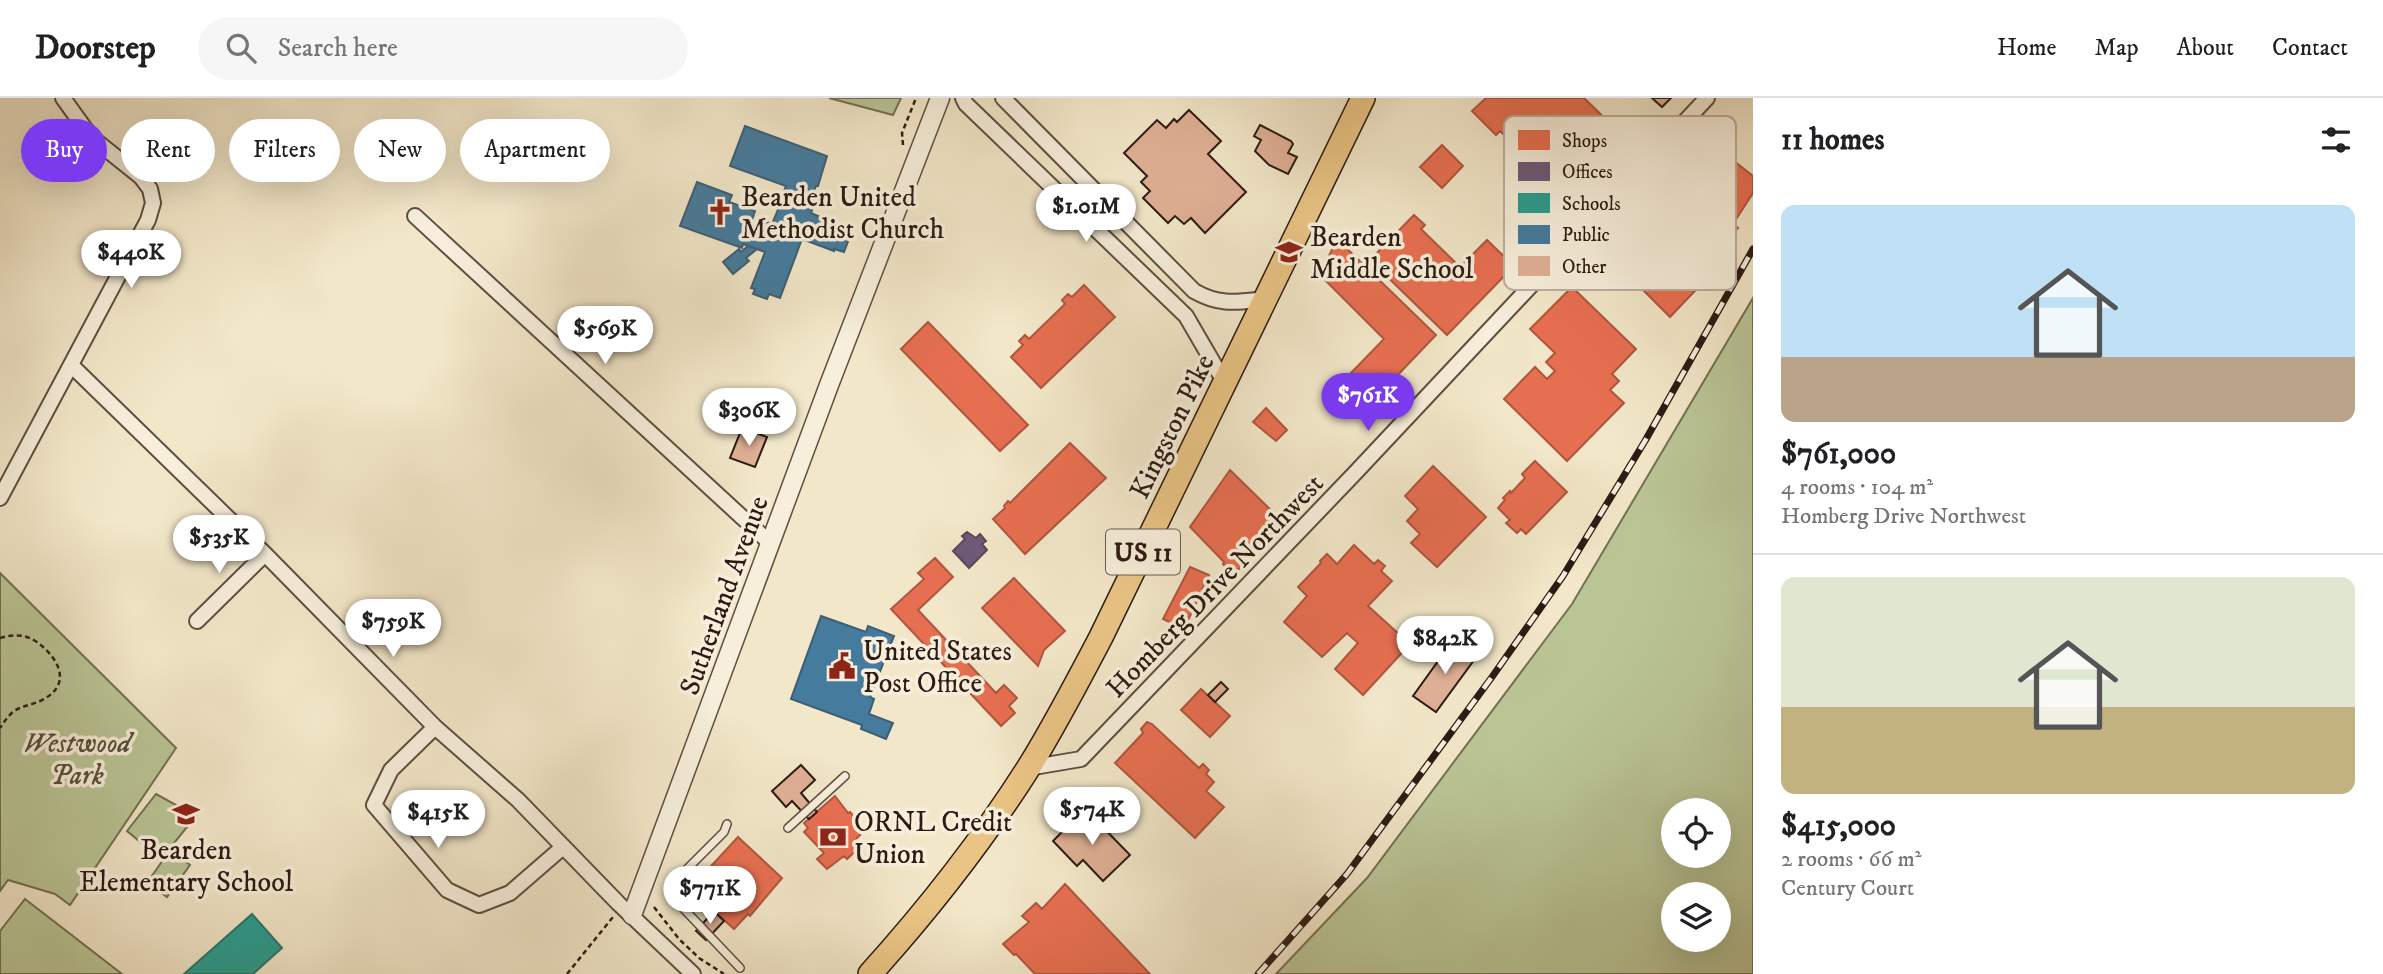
<!DOCTYPE html>
<html lang="en">
<head>
<meta charset="utf-8">
<style>
	body { margin:0; font-family:"IM FELL DW Pica",serif; background:#f6f6f6; color:#202124; height:100vh; display:flex; flex-direction:column; font-size:26px; white-space:nowrap }
	* { box-sizing:border-box; margin:0 }
	p { font-size:23px; color:#757577 }
	.icon { flex:none; width:38px; height:38px; fill:none; stroke:currentColor; stroke-width:2; stroke-linecap:round; stroke-linejoin:round }
	.map { position:relative; flex:1; overflow:hidden }
	.side { display:flex; flex-direction:column; background:#fff; width:630px }
	.side>* { flex:none }
	.hud { position:absolute; left:21px; top:21px; width:665px; height:63px; display:flex; gap:14px }
	.buttons { position:absolute; left:1661px; top:700px; display:grid; gap:14px }
	.buttons a { display:grid; place-items:center; width:70px; height:70px; border-radius:50%; background:#fff; box-shadow:0 7px 28px #0002; font-size:35px }
	.price { position:absolute; translate:-50% -60px; padding:0 16px; border-radius:24px; background:#fff; color:#222; font-size:23px; line-height:46px; filter:drop-shadow(0 2px 4px #0008) }
	.price::after { content:''; position:absolute; left:50%; top:42px; width:21px; height:16px; margin-left:-10px; background:inherit; clip-path:polygon(0 0,100% 0,50% 100%) }
	.price.on { background:#7c3aed; color:#fff }
	ul { padding:0; list-style:none }
	li { display:grid; align-content:center; gap:14px; height:371px; padding:0 28px }
	li+li { border-top:2px solid #e0e0e0 }
	li span { display:grid; place-items:center; height:217px; border-radius:14px; color:#555 }
	li>.icon { margin-inline-start:auto }
	span .icon { width:126px; height:126px; fill:#fffc; stroke-width:1 }
	li b { font-size:30px }
	h2 { display:flex; justify-content:space-between; align-items:center; height:84px; padding:0 28px; font-size:30px }
	.chip { padding:0 24px; border-radius:32px; background:#fff; box-shadow:0 7px 28px #0002; font-size:24px; line-height:63px }
	.chip.on { background:#7c3aed; color:#fff }
	header { display:flex; align-items:center; gap:42px; box-sizing:border-box; height:98px; padding:0 35px; background:#fff; border-bottom:2px solid #e0e0e0 }
	header strong { font-size:33px }
	nav { display:flex; gap:38px; margin-inline-start:auto; font-size:24px }
	.search { width:490px; height:63px; background:#f6f6f6; display:flex; align-items:center; gap:18px; box-sizing:border-box; padding:0 24px; border-radius:38px; color:#757577; font-size:26px }
	main { display:flex; flex:1; min-height:0 }
	.map>svg:first-child { display:block }
</style>
</head>
<body>
<header>
<strong>Doorstep</strong>
<div class="search"><svg class="icon" aria-label="search" viewBox="0 0 24 24"><circle cx="10" cy="10" r="6"/><path d="M15 15l6 6"/></svg>Search here</div>
<nav><a>Home</a><a>Map</a><a>About</a><a>Contact</a></nav>
</header>
<main>
<div class="map">
<svg width="1753" height="876" viewBox="0 0 1753 876">
	<rect width="100%" height="100%" fill="#f2e7c9"/>
	<filter id="stains"><feTurbulence type="fractalNoise" baseFrequency=".00286" numOctaves="4"/><feColorMatrix values="0 0 0 0 .2 0 0 0 0 .09 0 0 0 0 .02 0 0 0 .5 -.17"/></filter>
	<radialGradient id="worn" r=".72"><stop offset=".6" stop-color="#630" stop-opacity="0"/><stop offset="1" stop-color="#630" stop-opacity=".3"/></radialGradient>
	<path fill="#bac596" stroke="#737054" stroke-width="2" fill-rule="evenodd" d="M829,0H901L893,17Z
		M1753,200V876H1276L1367,780L1572,506ZM1673,712H1718V758H1673ZM1673,796H1718V842H1673Z
		M0,475L176,650L70,807L55,796L8,782L0,793Z
		M156,696L196,718L161,761L127,733Z
		M170,752L190,767L167,799L147,785Z
		M25,801L122,876H0V833Z"/>
	<path fill="#e76f51" stroke="#af563e" stroke-width="2" d="M1486,0H1584L1620,35L1610,44L1599,33L1551,82L1500,33L1496,37L1472,13Z
		M1710,44L1753,78V95L1733,126L1677,82L1696,58L1698,60Z
		M1442,47L1463,68L1442,90L1420,69Z
		M1677,82L1738,130L1711,163L1652,116Z
		M1641,109L1711,176L1670,219L1640,189L1653,177L1612,139Z
		M1414,117L1425,127L1421,131L1460,169L1487,142L1514,168L1447,237L1370,162Z
		M1337,141L1436,237L1371,305L1346,280L1384,241L1320,177Z
		M1084,187L1115,219L1041,290L1011,259L1023,247L1019,243L1025,237L1029,241L1065,206L1062,202L1068,196L1072,199Z
		M1572,189L1636,251L1612,276L1619,283L1610,292L1624,305L1567,363L1504,301L1535,269L1547,281L1555,273L1546,264L1555,255L1530,231Z
		M928,224L1028,327L1000,353L901,251Z
		M1266,310L1287,332L1276,343L1253,324Z
		M1070,345L1106,380L1025,456L993,421L1005,410L1004,408L1008,403L1010,405Z
		M1535,363L1567,394L1526,436L1521,431L1517,435L1506,425L1510,422L1498,410L1505,402L1503,400L1510,393L1511,395L1525,380L1522,376Z
		M1433,368L1486,419L1437,469L1411,445L1420,436L1407,423L1418,411L1405,398Z
		M1230,372L1284,425L1233,477L1223,466L1224,464L1190,429Z
		M1354,447L1374,466L1378,462L1385,468L1381,473L1392,483L1368,508L1410,546L1363,597L1335,571L1358,545L1347,535L1322,559L1284,524L1307,498L1298,489L1321,465L1320,463L1327,456L1337,466Z
		M935,460L953,479L918,512L996,595L1004,587L1017,600L1009,608L1015,615L1001,628L891,511L924,481L918,475Z
		M1190,469L1209,477L1184,531L1163,521Z
		M1014,480L1065,533L1044,552L1038,568L982,510Z
		M1201,591L1230,618L1210,639L1181,612Z
		M1147,624L1152,626L1199,670L1203,666L1209,672L1206,676L1214,684L1206,693L1224,709L1195,740L1115,665L1143,635L1141,631Z
		M835,698L848,715L850,714L861,726L860,729L864,733L853,744L859,750L847,761L844,758L827,771L817,761L824,755L804,734L808,730L804,725Z
		M738,739L782,780L750,818L748,816L734,831L690,791Z
		M1065,786L1150,876H1035L1016,856L1014,857L1003,846L1029,824L1022,818L1036,805L1042,811Z"/>
	<path fill="#6d597a" stroke="#5a465b" stroke-width="2" d="M967,434L976,440L980,436L986,443L982,446L987,452L969,470L953,453L965,441L962,438Z"/>
	<path fill="#2a9d8f" stroke="#2b766a" stroke-width="2" d="M252,816L282,850L253,876H184Z"/>
	<path fill="#457b9d" stroke="#3e5e74" stroke-width="2" d="M745,28L827,58L818,88H816L812,97L817,99L811,115L852,133L844,154L834,151V153L802,141L780,200L769,196L767,201L753,196L755,191L751,190L765,154L743,146L742,150L680,128L697,84L732,97L729,104L755,113L751,125L762,129L764,123L772,126L780,107L785,109L788,100L782,98L786,88L730,68Z
		M748,148L757,151L746,160L749,163L733,176L723,164L739,151L741,154Z
		M821,518L866,534L868,528L894,538L870,599L874,601L869,616L893,625L886,641L861,631L862,627L791,601Z"/>
	<path fill="#dfb095" stroke="#2c1b13" stroke-width="2" d="M1652,0H1671L1662,9Z
		M1189,12L1221,43L1208,56L1246,94L1205,135L1191,120L1184,126L1175,118L1168,125L1143,100L1150,93L1141,84L1147,78L1124,55L1157,22L1166,30L1174,21L1177,24Z
		M1260,27L1291,43L1293,46L1288,55L1297,59L1288,76L1269,67L1255,53L1261,42L1254,38Z
		M742,330L767,339L755,369L730,360Z
		M1454,541L1477,558L1436,614L1413,598Z
		M1221,584L1228,591L1215,604L1208,597Z
		M801,667L815,682L801,695L817,714L809,721L792,703L786,709L772,693Z
		M1092,718L1130,757L1103,783L1083,762L1077,768L1053,743L1074,722L1080,721L1084,726Z
		M714,813L724,823L706,842L696,833Z"/>
	<g fill="none" stroke-linecap="round" stroke-linejoin="round">
		<defs>
			<path id="service" d="M727,726L724,734L681,777L676,788V795L683,810L740,870
				M788,730L845,678"/>
			<path id="minor" d="M963,0L966,6L1186,218L1225,285
				M1003,0L1194,193C1220,208 1237,204 1266,201
				M415,118L770,445
				M71,267L265,456L435,629L518,702L618,805L693,876
				M0,400L148,122L153,105L150,91L141,79L91,39L63,0
				M197,523L265,456
				M435,629L391,672L374,707L447,792L479,807L510,795L563,749
				M1028,670L1081,661L1356,374L1707,0"/>
			<path id="tertiary" d="M632,817L829,287L940,0"/>
			<path id="primary" d="M870,876C926,814 984,740 1029,669C1055,627 1078,583 1101,539L1363,0"/>
		</defs>
		<use href="#service" stroke="#5e4e40" stroke-width="10"/>
		<use href="#minor" stroke="#5e4e40" stroke-width="18"/>
		<use href="#tertiary" stroke="#5e4e40" stroke-width="21"/>
		<use href="#primary" stroke="#2c1b13" stroke-width="26"/>
		<path stroke="#2c1b13" stroke-width="2.5" stroke-dasharray="5 3.5" stroke-linecap="butt" d="M903,47L902,35L916,0
			M0,540C14,536 25,536 37,544C60,561 73,588 40,603C31,607 22,608 14,613C8,618 4,624 0,630
			M654,809L679,841L699,860L724,876
			M567,876L613,819"/>
		<use href="#service" stroke="#f7efdc" stroke-width="7"/>
		<use href="#minor" stroke="#f7efdc" stroke-width="14"/>
		<use href="#tertiary" stroke="#f7efdc" stroke-width="18"/>
		<use href="#primary" stroke="#e9c484" stroke-width="23"/>
		<defs>
			<path id="rail" d="M1258,876L1347,776L1492,579L1563,478L1645,343L1753,151"/>
		</defs>
		<use href="#rail" stroke="#2c1b13" stroke-width="7"/>
		<use href="#rail" stroke="#f7efdc" stroke-width="4.5" stroke-dasharray="13" stroke-linecap="butt"/>
	</g>
	<defs>
		<symbol id="church-bare" viewBox="-9 -9 18 18"><path d="M-1.2-6h2.4v3.5h3.3v2.4h-3.3V6h-2.4V-.1h-3.3v-2.4h3.3Z" fill="#8f2418" stroke="#f7efdc" stroke-width="2.5" paint-order="stroke"/></symbol>
		<symbol id="school-bare" viewBox="-9 -9 18 18"><path d="M0-5L7-2L0 1L-7-2ZM-4 1L0 2.5L4 1V4Q0 6-4 4Z" fill="#8f2418" stroke="#f7efdc" stroke-width="2.5" paint-order="stroke"/></symbol>
		<symbol id="civic-bare" viewBox="-9 -9 18 18"><path d="M-.6-6.5H3V-4.5H.6V-3L4-1V1h2V6H-6V1h2V-1L-.6-3ZM-1.2 2.5V6h2.4V2.5Z" fill="#8f2418" stroke="#f7efdc" stroke-width="2.5" paint-order="stroke"/></symbol>
		<symbol id="bank-bare" viewBox="-9 -9 18 18"><path d="M-6-4H6V4H-6ZM0-2.3a2.3 2.3 0 1 0 0 4.6a2.3 2.3 0 1 0 0-4.6Z" fill="#8f2418" stroke="#f7efdc" stroke-width="2.5" paint-order="stroke"/></symbol>
	</defs>
	<g fill-rule="evenodd">
		<use href="#church-bare" x="701" y="95" width="38" height="38"/>
		<use href="#school-bare" x="1270" y="135" width="38" height="38"/>
		<use href="#civic-bare" x="823" y="549" width="38" height="38"/>
		<use href="#school-bare" x="167" y="697" width="38" height="38"/>
		<use href="#bank-bare" x="814" y="720" width="38" height="38"/>
	</g>
	<g text-anchor="middle" stroke-width="7" stroke-linejoin="round" paint-order="stroke">
		<rect fill="#f7efdc" stroke="#695b4f" stroke-width="2" x="1106" y="431.5" width="74" height="45" rx="5"/>
		<g font-size="26" font-weight="bold" fill="#2c1b13">
			<text x="1143" y="463">US 11</text>
		</g>
		<g font-size="28" fill="#2c1b13" stroke="#f7efdc" text-anchor="start">
			<text x="741" y="108">Bearden United<tspan x="741" dy="32">Methodist Church</tspan></text>
			<text x="1310" y="148">Bearden<tspan x="1310" dy="32">Middle School</tspan></text>
			<text x="863" y="562">United States<tspan x="863" dy="32">Post Office</tspan></text>
			<text x="854" y="733">ORNL Credit<tspan x="854" dy="32">Union</tspan></text>
			<text x="186" y="761" text-anchor="middle">Bearden<tspan x="186" dy="32">Elementary School</tspan></text>
		</g>
		<g font-size="28" fill="#2c1b13" stroke="#f7efdc">
			<text transform="translate(1171 328) rotate(-64)" y="10">Kingston Pike</text>
			<text transform="translate(1214 487) rotate(-46)" y="10">Homberg Drive Northwest</text>
			<text transform="translate(723 497) rotate(-70)" y="10">Sutherland Avenue</text>
		</g>
		<g font-size="28" font-style="italic" fill="#574e3a" stroke="#f7efdc">
			<text x="77" y="654">Westwood<tspan x="77" dy="32">Park</tspan></text>
		</g>
	</g>
	<rect x="1504" y="18" width="232" height="174" rx="10" fill="#f7efdc" stroke="#baafa0" stroke-width="2"/>
	<rect x="1518" y="32" width="32" height="20" fill="#e76f51"/>
	<rect x="1518" y="64" width="32" height="19" fill="#6d597a"/>
	<rect x="1518" y="95" width="32" height="20" fill="#2a9d8f"/>
	<rect x="1518" y="127" width="32" height="19" fill="#457b9d"/>
	<rect x="1518" y="158" width="32" height="20" fill="#dfb095"/>
	<g font-size="19" fill="#2c1b13">
		<text x="1562" y="49">Shops</text>
		<text x="1562" y="80">Offices</text>
		<text x="1562" y="112">Schools</text>
		<text x="1562" y="143">Public</text>
		<text x="1562" y="175">Other</text>
	</g>
	<rect width="100%" height="100%" filter="url(#stains)"/>
	<rect width="100%" height="100%" fill="url(#worn)"/>
</svg>
<div class="buttons">
<a><svg class="icon" aria-label="locate" viewBox="0 0 24 24"><circle cx="12" cy="12" r="6"/><path d="M12 2v4M12 18v4M2 12h4M18 12h4"/></svg></a>
<a><svg class="icon" aria-label="layers" viewBox="0 0 24 24"><path d="M12 4l9 5-9 5-9-5zM3 14l9 5 9-5"/></svg></a>
</div>
<b class="price" style="left:1086px;top:146px">$1.01M</b>
<b class="price" style="left:131px;top:192px">$440K</b>
<b class="price" style="left:605px;top:268px">$569K</b>
<b class="price on" style="left:1368px;top:335px">$761K</b>
<b class="price" style="left:749px;top:350px">$306K</b>
<b class="price" style="left:219px;top:477px">$535K</b>
<b class="price" style="left:393px;top:561px">$759K</b>
<b class="price" style="left:1445px;top:578px">$842K</b>
<b class="price" style="left:1092px;top:749px">$574K</b>
<b class="price" style="left:438px;top:752px">$415K</b>
<b class="price" style="left:710px;top:828px">$771K</b>
<div class="hud">
<a class="chip on">Buy</a>
<a class="chip">Rent</a>
<a class="chip">Filters</a>
<a class="chip">New</a>
<a class="chip">Apartment</a>
</div>
</div>
<section class="side">
<h2>11 homes<svg class="icon" aria-label="filters" viewBox="0 0 24 24"><path d="M4 7h16M4 17h16"/><circle cx="9" cy="7" r="2"/><circle cx="15" cy="17" r="2"/></svg></h2>
<ul>
<li><span style="background:linear-gradient(#bfe0f5 70%,#b9a48a 0)"><svg class="icon" aria-label="home" viewBox="0 0 24 24"><path d="M3 11l9-7 9 7M6 9v11h12V9"/></svg></span><div><b>$761,000</b><p>4 rooms · 104 m²</p><p>Homberg Drive Northwest</p></div></li>
<li><span style="background:linear-gradient(#dfe7d0 60%,#c2b280 0)"><svg class="icon" aria-label="home" viewBox="0 0 24 24"><path d="M3 11l9-7 9 7M6 9v11h12V9"/></svg></span><div><b>$415,000</b><p>2 rooms · 66 m²</p><p>Century Court</p></div></li>
</ul>
</section>
</main>
</body>
</html>
